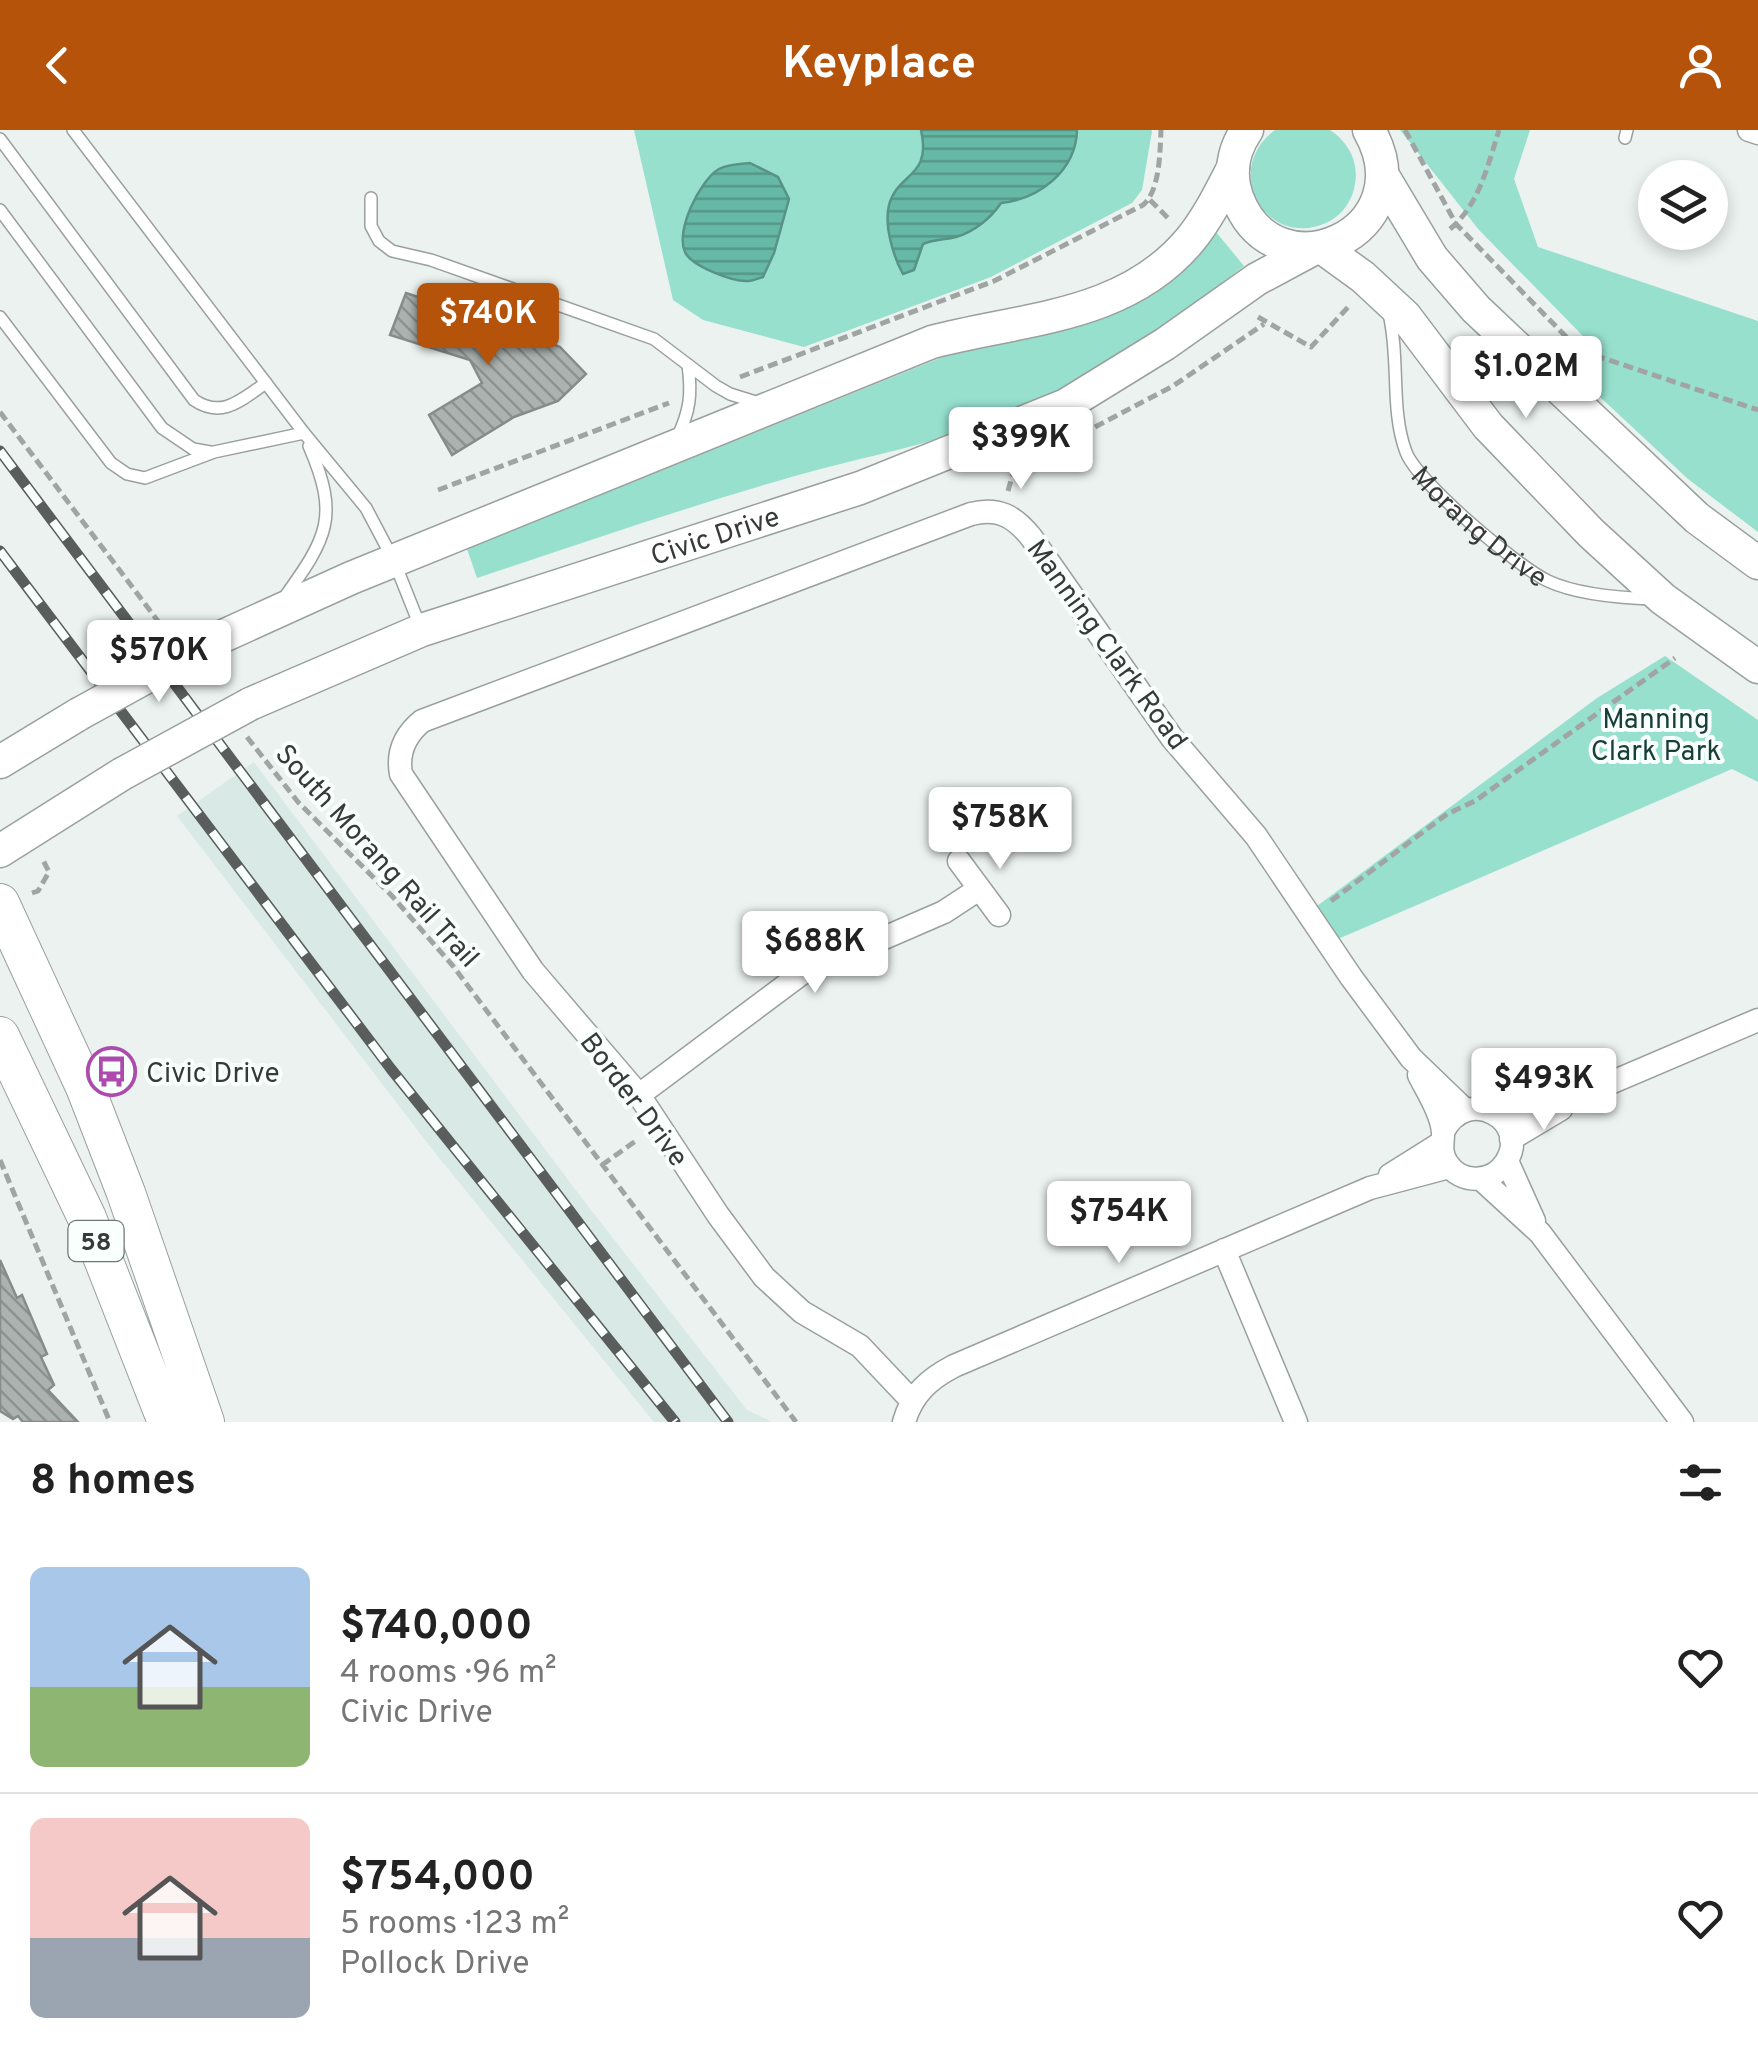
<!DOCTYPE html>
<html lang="en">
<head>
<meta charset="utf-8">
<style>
	body { margin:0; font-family:Overpass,sans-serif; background:#f6f6f6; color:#222; height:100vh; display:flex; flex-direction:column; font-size:38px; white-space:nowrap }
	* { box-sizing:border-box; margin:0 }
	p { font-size:32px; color:#767676 }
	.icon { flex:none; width:55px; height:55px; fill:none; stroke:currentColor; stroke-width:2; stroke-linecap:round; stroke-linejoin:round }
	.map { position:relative; height:1292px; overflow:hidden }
	.details { display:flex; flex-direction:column; background:#fff; flex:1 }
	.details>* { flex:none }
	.tools { position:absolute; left:1638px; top:30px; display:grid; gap:20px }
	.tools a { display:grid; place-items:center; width:90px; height:90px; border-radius:50%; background:#fff; box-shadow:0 5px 15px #0003; font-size:50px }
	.price { position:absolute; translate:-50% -85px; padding:0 22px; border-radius:10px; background:#fff; color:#222; font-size:32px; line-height:65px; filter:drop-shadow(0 2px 5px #0008) }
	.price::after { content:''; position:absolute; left:50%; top:60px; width:30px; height:22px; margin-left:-15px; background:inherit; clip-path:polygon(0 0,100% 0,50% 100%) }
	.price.on { background:#b45309; color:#fff }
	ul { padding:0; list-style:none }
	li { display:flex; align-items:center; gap:30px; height:250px; padding:0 30px }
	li+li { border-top:2px solid #e0e0e0 }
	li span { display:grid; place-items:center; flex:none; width:280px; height:200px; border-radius:15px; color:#555 }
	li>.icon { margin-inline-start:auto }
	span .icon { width:120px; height:120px; fill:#fffc; stroke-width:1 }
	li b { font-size:42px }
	h2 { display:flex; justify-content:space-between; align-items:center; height:120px; padding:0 30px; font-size:42px }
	header { display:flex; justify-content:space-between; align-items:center; height:130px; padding:0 30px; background:#b45309; color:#fff; font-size:45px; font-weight:700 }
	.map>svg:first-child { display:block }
</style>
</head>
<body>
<header><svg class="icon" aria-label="back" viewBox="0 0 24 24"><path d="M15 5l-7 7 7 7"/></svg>Keyplace<svg class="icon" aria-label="person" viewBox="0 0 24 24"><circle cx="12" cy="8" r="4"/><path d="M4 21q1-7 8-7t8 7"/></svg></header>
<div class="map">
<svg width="1758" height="1292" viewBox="0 0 1758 1292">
	<defs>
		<pattern id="water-rules" width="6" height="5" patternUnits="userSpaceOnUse" patternTransform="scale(2.5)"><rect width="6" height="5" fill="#66b9a6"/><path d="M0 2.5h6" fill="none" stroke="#559788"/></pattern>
		<pattern id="building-back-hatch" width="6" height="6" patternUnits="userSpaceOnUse" patternTransform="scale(2.5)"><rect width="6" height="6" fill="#abb2b0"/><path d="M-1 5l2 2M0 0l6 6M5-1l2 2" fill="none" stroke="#8c9290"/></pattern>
	</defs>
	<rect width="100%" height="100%" fill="#ebf2f0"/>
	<path fill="#d9e9e5" d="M254,632L584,1071L747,1280L772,1292H654L432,1019L177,686Z"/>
	<path fill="#97e0ce" d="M634,0H1151L1152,1L1142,60L1132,73L991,147L804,217L703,190L673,170Z
		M1275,0H1330C1348,12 1359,31 1355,54C1353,69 1343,84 1330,91C1269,123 1219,42 1275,0Z
		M1400,0H1530L1514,49L1538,117L1758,191V402L1688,349L1599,266L1584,207L1479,100Z
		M1216,102L1244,136C1172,192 1097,244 1014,282C945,313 868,325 795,346C689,376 583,413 477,448L467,419L965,218Z
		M1665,526L1758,590V652L1732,639L1338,809L1317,776L1597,568Z"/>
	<path fill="url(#water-rules)" stroke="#589385" stroke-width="2.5" d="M921,0H1077C1076,41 1039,69 1001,73C991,88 974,102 956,107C944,110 935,109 923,114L914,140L903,144C893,126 884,95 889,75C898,42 932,48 921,0Z
		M750,33L778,47L789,69L774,123L763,147C758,148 753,151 748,151C733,152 691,136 685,122C675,101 700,50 719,39C728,34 740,34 750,33Z"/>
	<path fill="url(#building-back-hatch)" stroke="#868c8b" stroke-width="2.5" d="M406,163L490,191L503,182L529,204L560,217L586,244L558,271L514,287L452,325L429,285L482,253L470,230L390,205Z
		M0,1130L17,1168L22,1165L47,1224L41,1227L54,1255L48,1260L78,1292H23L18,1286L13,1289L0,1281Z"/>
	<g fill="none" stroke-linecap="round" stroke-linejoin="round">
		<defs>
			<g id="lane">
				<path d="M73,0L304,303L366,378L394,431L420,496"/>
				<path d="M1625,8L1627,0"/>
				<path d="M0,9L194,270C222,289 241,270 266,253"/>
				<path d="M371,68V96L379,111L392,121L431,130L654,209L716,256L730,264L762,274"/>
				<path d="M0,80L162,298L193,319L210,322"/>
				<path id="s1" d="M1389,184C1400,229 1390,280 1406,322C1417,352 1518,437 1548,451C1578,465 1621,468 1654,469"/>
				<path d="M0,187L111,333L127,344L145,348L214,322L304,303"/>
				<path d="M677,308C690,281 692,264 688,235"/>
				<path d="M284,468C327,408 340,387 309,316"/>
			</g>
			<path id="street" d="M1749,0L1758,3
				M959,731L999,785
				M1419,945C1427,961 1442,984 1443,1003C1443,1015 1440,1022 1447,1033C1461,1055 1493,1053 1506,1032C1532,991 1467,953 1443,1002
				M639,965L801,844L944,782L979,759
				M1500,987L1575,968L1758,890
				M1511,1009L1561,979
				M1507,1031L1534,1091
				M1390,1045L1441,1013
				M1481,1049L1540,1103L1682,1292
				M1224,1120L1296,1292
				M912,1271L860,1216L802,1182L764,1147L718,1085L639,965L533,841L401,644C397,622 405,605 422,591L971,384C998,377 1014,386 1031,407L1172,608L1256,706L1351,847L1411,928L1465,980
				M904,1292C912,1264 929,1249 954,1236L1370,1058L1449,1037"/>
			<g id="secondary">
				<path d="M1247,0C1233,20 1229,44 1237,67C1275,170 1427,102 1369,0"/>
				<path d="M1383,46L1432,128L1476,179L1697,388L1758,433"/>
				<path d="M1323,118L1363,147L1405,186L1488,296L1591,403L1663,469L1758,537"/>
				<path d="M210,512L351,448L932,212C1023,188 1125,188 1190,110C1208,88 1220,63 1233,38"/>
				<path id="s2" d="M250,574L422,500L860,358L1066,275L1165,214L1257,149L1313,119"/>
				<path d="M0,632L79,584"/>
				<path d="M0,721L122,644"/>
			</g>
			<path id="primary" d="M0,773L85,957L126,1063L205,1292
				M0,906L87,1088L167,1292"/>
		</defs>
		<use href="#lane" stroke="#99a09e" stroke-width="14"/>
		<use href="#street" stroke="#99a09e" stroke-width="25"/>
		<use href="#secondary" stroke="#99a09e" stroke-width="35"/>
		<use href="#primary" stroke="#99a09e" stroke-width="40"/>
		<path stroke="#a0a5a4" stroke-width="5" stroke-dasharray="10 5" stroke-linecap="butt" d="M1405,0L1456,94L1579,220L1758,280
			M1150,70L1170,90
			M1450,99C1479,75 1488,35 1499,0
			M1258,187L1311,217L1350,175
			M740,247L994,151L1143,75C1160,61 1160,21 1161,0
			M0,282L167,503
			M1095,297L1173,256L1264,194
			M438,360L669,273
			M1008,361L1015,336L1072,309
			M247,607L298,672L392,766L453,836L796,1292
			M32,763L38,761L49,742L42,728
			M1331,771L1447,684L1475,671L1675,528
			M0,1030L110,1292
			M602,1035L637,1010"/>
		<use href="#lane" stroke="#fff" stroke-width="11"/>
		<use href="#street" stroke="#fff" stroke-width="22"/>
		<use href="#secondary" stroke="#fff" stroke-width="32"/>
		<use href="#primary" stroke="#fff" stroke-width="38"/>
		<defs>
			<path id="rail" d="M0,321L728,1292
				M0,421L391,939L675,1292"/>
		</defs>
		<use href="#rail" stroke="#595d5b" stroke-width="11"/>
		<use href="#rail" stroke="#f9fffd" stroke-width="8" stroke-dasharray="22" stroke-linecap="butt"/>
		<defs>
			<path id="secondary-bridge" d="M79,584L210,512
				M122,644L250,574"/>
		</defs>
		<use href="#secondary-bridge" stroke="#99a09e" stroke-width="35" stroke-linecap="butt"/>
		<use href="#secondary-bridge" stroke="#fff" stroke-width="32"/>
	</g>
	<defs>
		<symbol id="bus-ring" viewBox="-11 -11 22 22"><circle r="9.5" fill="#f9fffd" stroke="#ae4aaf" stroke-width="1.5"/><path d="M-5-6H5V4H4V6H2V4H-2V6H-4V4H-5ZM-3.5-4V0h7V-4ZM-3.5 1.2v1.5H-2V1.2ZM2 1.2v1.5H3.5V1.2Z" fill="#ae4aaf"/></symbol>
	</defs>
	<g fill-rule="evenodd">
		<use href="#bus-ring" x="84" y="914" width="55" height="55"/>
	</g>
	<g text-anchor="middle" stroke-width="8" stroke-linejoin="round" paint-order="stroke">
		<rect fill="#f9fffd" stroke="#717574" stroke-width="2.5" x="68.5" y="1091" width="55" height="40" rx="8"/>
		<g font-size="25" font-weight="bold" fill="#373a39">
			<text x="96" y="1120">58</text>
		</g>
		<g font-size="28" fill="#373a39" stroke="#f9fffd">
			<text dy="10" stroke="none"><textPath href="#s1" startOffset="245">Morang Drive</textPath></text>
			<text dy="10" stroke="none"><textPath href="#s2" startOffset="495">Civic Drive</textPath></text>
			<text transform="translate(1108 514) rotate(54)" y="10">Manning Clark Road</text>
			<text transform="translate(378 725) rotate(48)" y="10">South Morang Rail Trail</text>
			<text transform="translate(635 969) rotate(53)" y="10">Border Drive</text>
		</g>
		<g font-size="28" fill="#183f37" stroke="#f9fffd">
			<text x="1656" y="598">Manning<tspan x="1656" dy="32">Clark Park</tspan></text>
		</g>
		<g font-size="28" fill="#373a39" stroke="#f9fffd" text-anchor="start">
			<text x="146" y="952">Civic Drive</text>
		</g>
	</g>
</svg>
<div class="tools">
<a><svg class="icon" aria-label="layers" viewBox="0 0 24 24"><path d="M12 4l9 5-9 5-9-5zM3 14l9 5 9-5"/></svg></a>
</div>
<b class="price on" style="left:488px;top:238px">$740K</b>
<b class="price" style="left:1526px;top:291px">$1.02M</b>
<b class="price" style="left:1021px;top:362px">$399K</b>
<b class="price" style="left:159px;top:575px">$570K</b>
<b class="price" style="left:1000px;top:742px">$758K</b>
<b class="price" style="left:815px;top:866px">$688K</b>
<b class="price" style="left:1544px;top:1003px">$493K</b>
<b class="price" style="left:1119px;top:1136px">$754K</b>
</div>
<section class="details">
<h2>8 homes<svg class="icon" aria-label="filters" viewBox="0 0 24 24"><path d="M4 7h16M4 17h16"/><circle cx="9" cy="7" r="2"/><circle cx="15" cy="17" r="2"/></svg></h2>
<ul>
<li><span style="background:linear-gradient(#a9c7e8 60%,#8fb573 0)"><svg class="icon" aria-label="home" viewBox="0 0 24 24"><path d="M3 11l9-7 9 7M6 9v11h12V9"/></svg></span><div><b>$740,000</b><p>4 rooms · 96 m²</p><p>Civic Drive</p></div><svg class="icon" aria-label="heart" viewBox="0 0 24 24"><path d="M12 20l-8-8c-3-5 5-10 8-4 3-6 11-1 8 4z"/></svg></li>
<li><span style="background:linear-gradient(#f6c9c9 60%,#9aa5b1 0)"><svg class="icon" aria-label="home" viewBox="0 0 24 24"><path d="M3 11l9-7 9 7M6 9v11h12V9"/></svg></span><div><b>$754,000</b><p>5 rooms · 123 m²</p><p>Pollock Drive</p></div><svg class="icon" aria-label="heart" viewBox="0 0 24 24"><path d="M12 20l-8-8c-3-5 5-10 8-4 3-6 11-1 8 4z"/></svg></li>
</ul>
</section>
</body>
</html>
